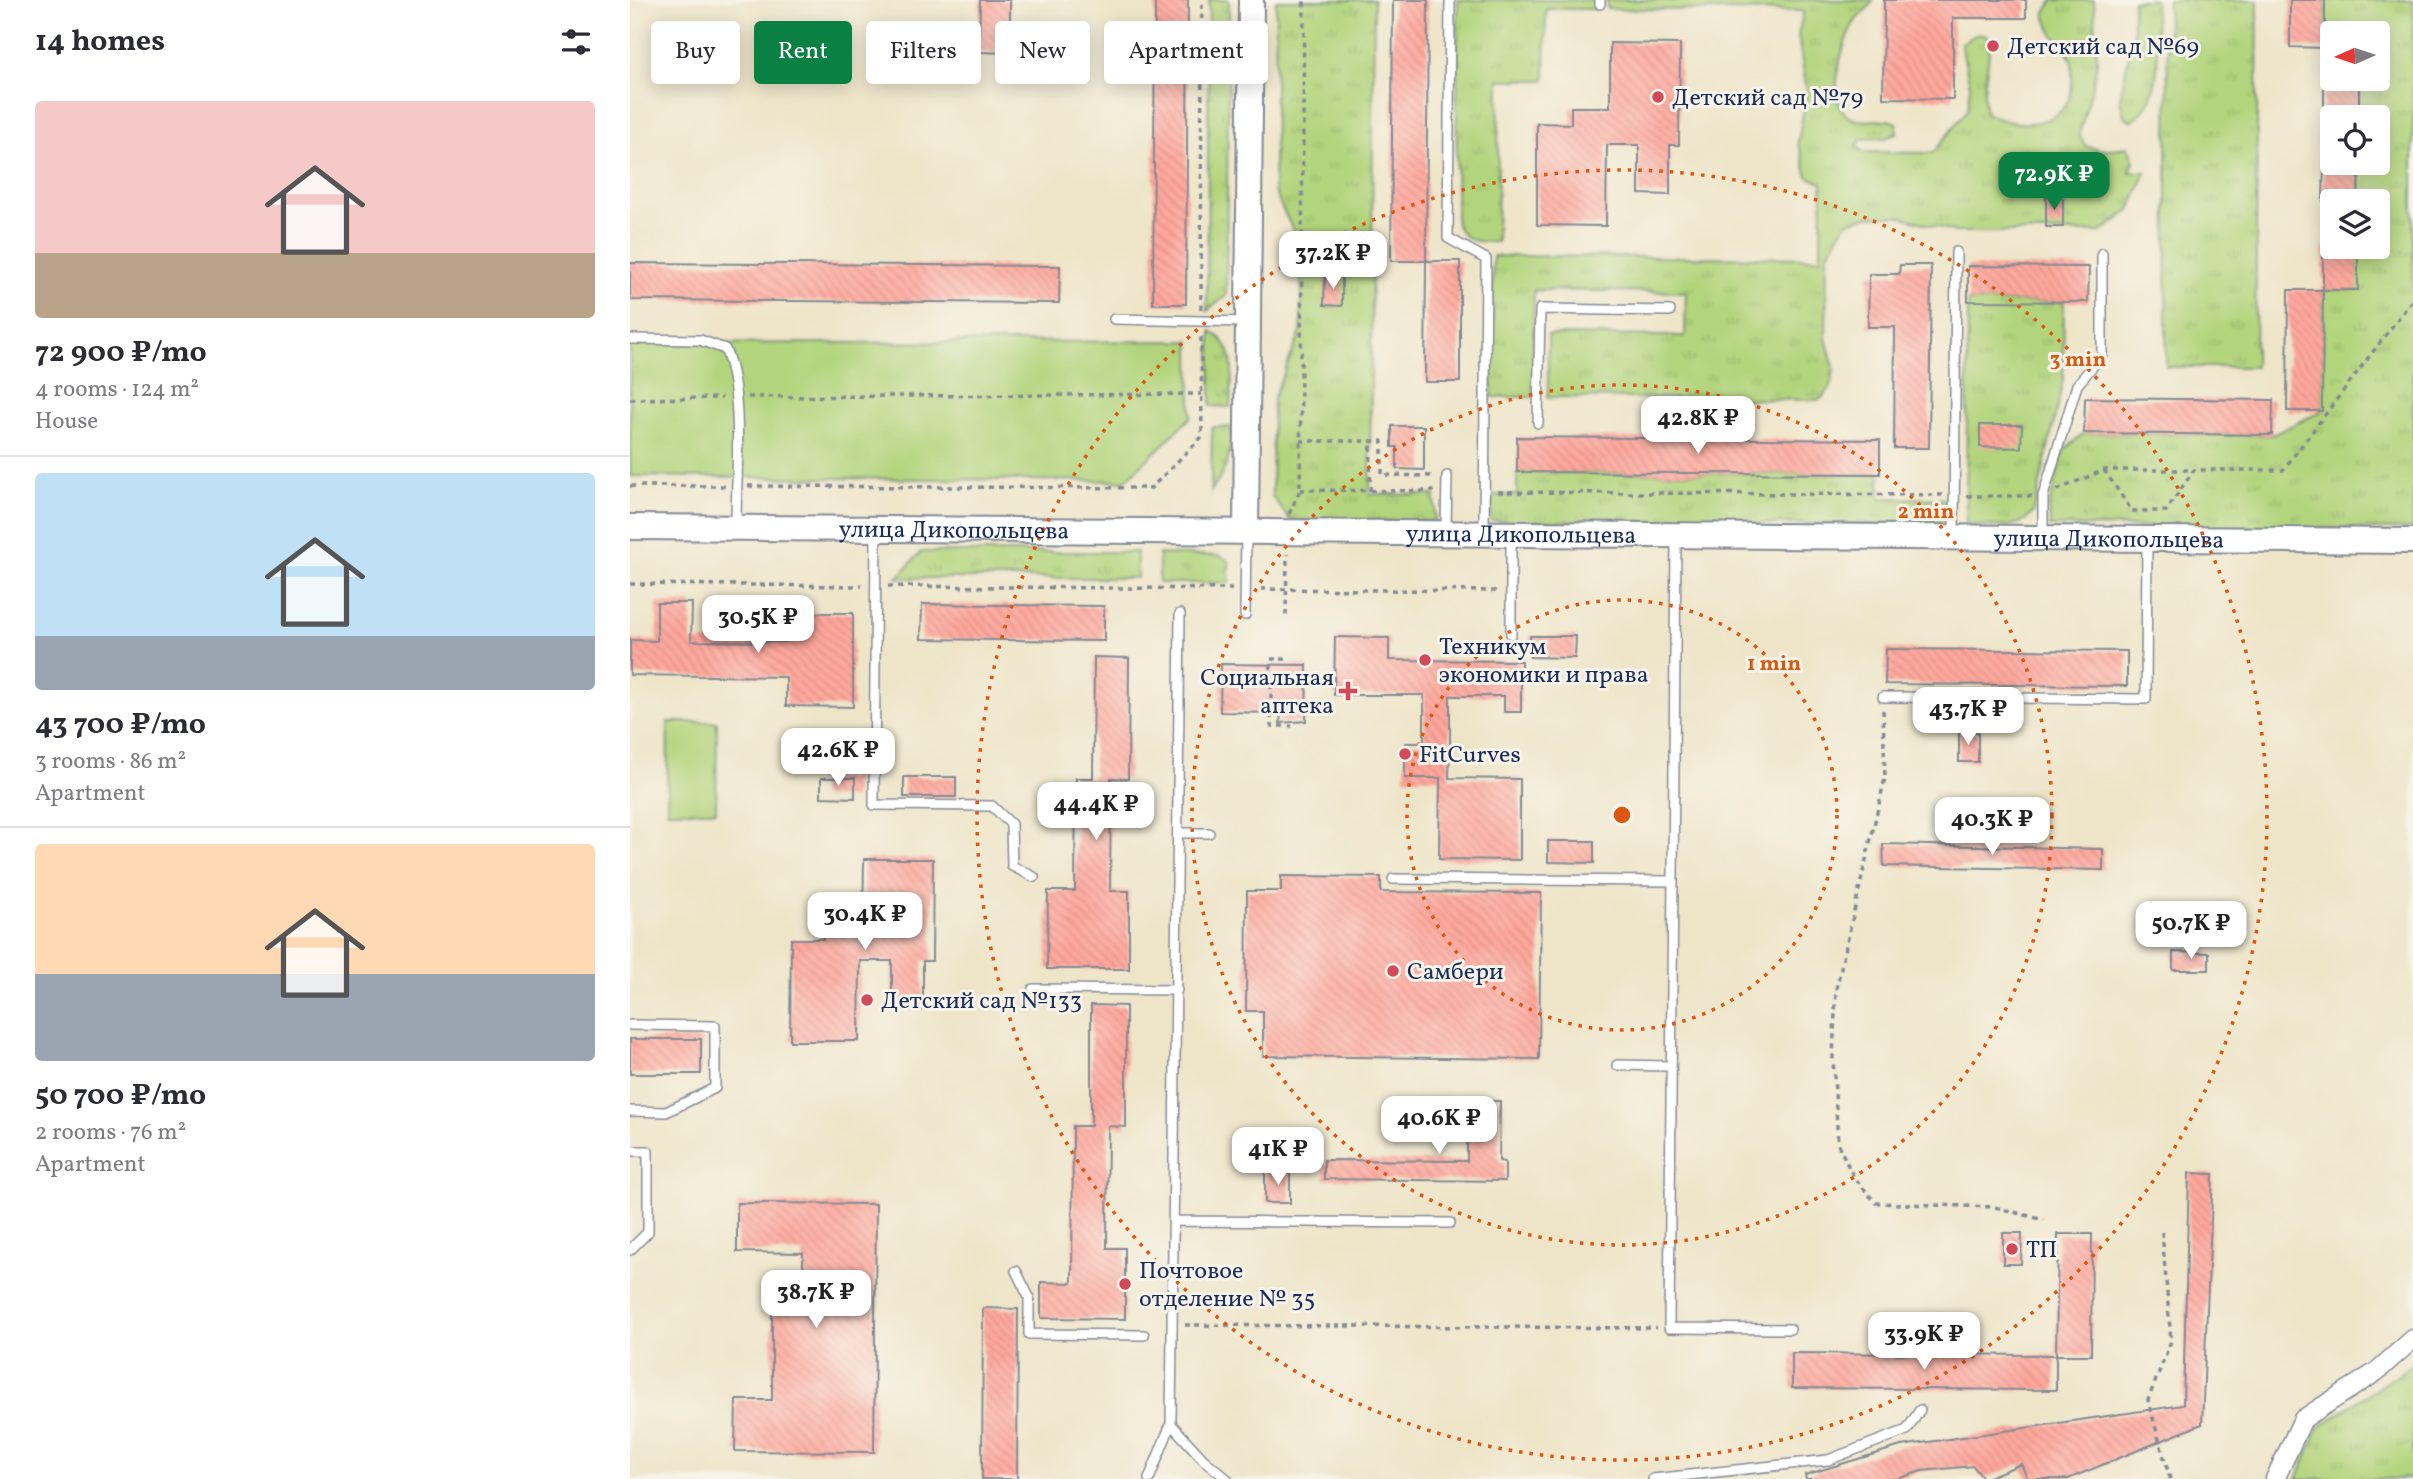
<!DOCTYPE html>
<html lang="en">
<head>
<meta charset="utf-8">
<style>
	body { margin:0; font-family:Vollkorn,serif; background:#f2f2f3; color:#2b2b33; height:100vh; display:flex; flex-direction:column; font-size:26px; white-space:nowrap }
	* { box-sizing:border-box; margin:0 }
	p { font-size:23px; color:#7c7c81 }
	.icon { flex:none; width:38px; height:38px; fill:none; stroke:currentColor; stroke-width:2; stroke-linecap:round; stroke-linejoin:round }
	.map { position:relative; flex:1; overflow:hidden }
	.panel { display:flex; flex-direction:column; background:#fff; width:630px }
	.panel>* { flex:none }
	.guide { position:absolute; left:21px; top:21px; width:665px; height:63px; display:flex; gap:14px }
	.needle { width:46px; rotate:267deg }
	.tools { position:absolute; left:1690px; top:21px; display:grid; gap:14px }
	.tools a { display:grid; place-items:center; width:70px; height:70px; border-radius:7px; background:#fff; box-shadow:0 4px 18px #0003; font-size:35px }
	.price { position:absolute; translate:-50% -60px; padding:0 16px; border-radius:14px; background:#fff; color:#222; font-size:23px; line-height:46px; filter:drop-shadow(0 2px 4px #0008) }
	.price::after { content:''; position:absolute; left:50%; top:42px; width:21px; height:16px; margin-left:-10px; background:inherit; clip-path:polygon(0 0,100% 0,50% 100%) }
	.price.current { background:#0b8043; color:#fff }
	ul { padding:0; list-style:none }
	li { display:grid; align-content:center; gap:14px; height:371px; padding:0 35px }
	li+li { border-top:2px solid #e1e1e2 }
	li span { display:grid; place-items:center; height:217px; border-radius:7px; color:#555 }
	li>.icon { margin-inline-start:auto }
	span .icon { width:126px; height:126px; fill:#fffc; stroke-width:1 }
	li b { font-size:30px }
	h2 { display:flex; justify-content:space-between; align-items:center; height:84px; padding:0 35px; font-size:30px }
	.chip { padding:0 24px; border-radius:7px; background:#fff; box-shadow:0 4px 18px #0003; font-size:24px; line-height:63px }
	.chip.current { background:#0b8043; color:#fff }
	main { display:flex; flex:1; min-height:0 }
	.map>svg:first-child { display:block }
</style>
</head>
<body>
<main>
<section class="panel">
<h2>14 homes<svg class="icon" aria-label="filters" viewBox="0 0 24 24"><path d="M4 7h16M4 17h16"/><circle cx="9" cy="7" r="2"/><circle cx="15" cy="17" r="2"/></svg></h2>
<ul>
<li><span style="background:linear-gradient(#f6c9c9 70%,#b9a48a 0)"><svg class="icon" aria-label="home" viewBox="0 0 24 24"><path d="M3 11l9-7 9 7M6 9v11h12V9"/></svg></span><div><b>72 900 ₽/mo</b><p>4 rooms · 124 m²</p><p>House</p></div></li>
<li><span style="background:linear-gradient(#bfe0f5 75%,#9aa5b1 0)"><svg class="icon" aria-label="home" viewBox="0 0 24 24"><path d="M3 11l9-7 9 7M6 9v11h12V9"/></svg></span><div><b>43 700 ₽/mo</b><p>3 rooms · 86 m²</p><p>Apartment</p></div></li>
<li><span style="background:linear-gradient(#ffd9b3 60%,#9aa5b1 0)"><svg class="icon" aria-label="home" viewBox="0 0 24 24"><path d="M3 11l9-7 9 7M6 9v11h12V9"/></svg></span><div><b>50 700 ₽/mo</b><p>2 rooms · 76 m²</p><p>Apartment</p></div></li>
</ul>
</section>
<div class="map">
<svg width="1783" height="1479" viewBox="0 0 1783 1479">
	<defs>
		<pattern id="grass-tufts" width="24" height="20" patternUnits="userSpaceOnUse" patternTransform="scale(1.75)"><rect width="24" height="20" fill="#b2d47c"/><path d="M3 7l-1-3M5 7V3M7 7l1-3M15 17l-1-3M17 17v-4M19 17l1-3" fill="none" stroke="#98b66e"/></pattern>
		<pattern id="building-back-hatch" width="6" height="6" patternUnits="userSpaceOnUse" patternTransform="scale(1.75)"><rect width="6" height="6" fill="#ffa79c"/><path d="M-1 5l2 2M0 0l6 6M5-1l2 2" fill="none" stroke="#da9089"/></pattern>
	</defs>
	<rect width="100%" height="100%" fill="#f7f3e8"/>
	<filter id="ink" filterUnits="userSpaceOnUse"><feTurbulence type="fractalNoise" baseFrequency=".0143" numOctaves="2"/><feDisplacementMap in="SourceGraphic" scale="14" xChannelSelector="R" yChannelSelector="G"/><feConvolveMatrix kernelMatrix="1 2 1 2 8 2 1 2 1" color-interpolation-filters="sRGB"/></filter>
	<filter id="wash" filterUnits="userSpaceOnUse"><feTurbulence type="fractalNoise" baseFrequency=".00686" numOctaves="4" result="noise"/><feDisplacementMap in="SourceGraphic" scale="28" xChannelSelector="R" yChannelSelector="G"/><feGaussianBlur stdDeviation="1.57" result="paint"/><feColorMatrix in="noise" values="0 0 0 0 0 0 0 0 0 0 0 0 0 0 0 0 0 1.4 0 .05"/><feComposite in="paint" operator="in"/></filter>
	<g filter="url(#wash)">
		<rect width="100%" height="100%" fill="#eee5c9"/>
		<path fill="url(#grass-tufts)" stroke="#66826d" stroke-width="2" d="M579,0H599L596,296L577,311Z
			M646,0H744L740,494L805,495V521L660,520L642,496L643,399L671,332L672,249L644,191Z
			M828,0H966V9H916L915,80H869L867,242C848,242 834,243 826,223Z
			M977,0H1243C1240,9 1231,13 1226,20C1212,39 1192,110 1224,119C1238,124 1253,116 1267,123V133L1256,138L1232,139L1227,145L1233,152L1303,153L1338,109L1340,85L1331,44L1347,34L1358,36C1363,61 1349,84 1356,113C1388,131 1443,128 1442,81C1442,75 1443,65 1441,59C1431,38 1421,42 1415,12L1424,0H1464L1467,62L1462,89L1449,133L1455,146L1470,150L1498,147L1504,162L1500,172H1516L1500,210L1471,232H1326L1269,216H1240L1217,222L1197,255L1196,338L1204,368L1201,387L1190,400L918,397V335L1055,336L1056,292L904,290L903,397H862L863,256L1191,258L1192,183L1178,177L1168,142L1177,91L1168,35L1174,11L977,9Z
			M1503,0H1524C1525,40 1539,94 1502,121L1494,116L1490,98L1503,36Z
			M1538,0H1628L1625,367H1536Z
			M1695,0H1783V529L1420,526L1419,507L1433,451L1454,433L1642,435L1692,411L1693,290H1727L1728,247H1748V201H1728L1729,163H1748V117H1729V79H1748V33H1703V48H1695Z
			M1338,301L1434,302L1433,381L1404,511C1390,533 1360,525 1336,525Z
			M581,331C610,349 601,376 600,407L581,406Z
			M582,427H602C601,453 597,471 581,491Z
			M887,472L1250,474V498L1317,499L1316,525L861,521V495H887Z
			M291,552H507V578H267Z
			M529,554L590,556L599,561V583H529Z
			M1783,1364V1479H1667L1689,1427Z"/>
		<path fill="#b2d47c" stroke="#66826d" stroke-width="2" d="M560,341L561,417L495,481L0,476V344Z
			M38,722H87L86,811H37Z"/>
		<g id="blocks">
			<path fill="url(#building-back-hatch)" d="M350,0H380V53L349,52Z
				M525,0H558L556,304H523Z
				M763,0H798L796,261H761Z
				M1254,0H1396V18H1323V99L1253,98Z
				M1660,0H1695V48L1660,47Z
				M980,43L1050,44L1049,145H1040V195L1009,194V145H977L976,226L907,225V123L941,124V107H980Z
				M1694,79H1729V117H1694Z
				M1694,163H1729L1728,201H1693Z
				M1416,197L1433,198V227H1416Z
				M1693,247H1728V290H1693Z
				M796,261H830V382H795Z
				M0,263L430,266L429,303L0,300Z
				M1270,265H1301L1299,448H1264L1265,327H1238L1239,274H1269Z
				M1338,266L1459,267L1458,302L1338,301Z
				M695,277H712V306L694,305Z
				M1658,290H1693L1692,411H1657Z
				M1455,398L1643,400L1642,435L1454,433Z
				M1350,425H1392L1391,448L1350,447Z
				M762,426H794V470L767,469V447H762Z
				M887,437L1250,440V474L887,472Z
				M27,603H62L61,641L156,642V613H223V707L156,706V677L0,675V640L27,641Z
				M292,604L474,606V641L291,639Z
				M900,636H946L945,658L900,657Z
				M705,637L759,638V660L891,661V712H874V696H820V743L819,778L890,779V860L809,859L810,778H775V743H794V695H704Z
				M1256,649L1497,651V686L1255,684Z
				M464,657L499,658L498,779L481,778L480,891H499V969H417L418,891H445L446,778H463Z
				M591,664L677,665L676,721L650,723L651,713L590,712Z
				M1329,731L1348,732V762H1329Z
				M274,777H326V797H274Z
				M191,778H225V798L191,797Z
				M918,841H964V863L918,862Z
				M1253,844L1473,849V870L1254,866Z
				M234,859H303L302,961H293V1010H262V961H230L229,1041H160L161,939H193V922L233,923Z
				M651,876L751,877V892L911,893L909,1059L633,1056V1011H616L617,891H651Z
				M1543,952L1579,953V970H1543Z
				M461,1005L496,1006V1127L478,1126L477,1248H495V1319L411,1318V1282L442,1283L443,1126H461Z
				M0,1039H71V1074H0Z
				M837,1101H870L869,1161L875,1162V1181L694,1179V1160L837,1161Z
				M635,1171H660V1203H635Z
				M1559,1173L1583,1174L1572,1424L1438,1479H1398L1391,1464L1354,1479L1343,1466L1292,1471L1267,1479H1176L1175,1475L1271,1446L1553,1405Z
				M107,1203L246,1204L244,1452L105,1451L106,1400H142V1282H173V1253L107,1252Z
				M1373,1233H1392L1391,1264H1373Z
				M1428,1234H1462L1461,1355H1426Z
				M353,1308L388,1309L387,1479H352Z
				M1162,1353L1426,1355V1390L1162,1388Z"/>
		</g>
	</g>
	<g filter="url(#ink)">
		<use href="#blocks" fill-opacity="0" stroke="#848a94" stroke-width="2"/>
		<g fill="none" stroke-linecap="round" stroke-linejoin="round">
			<defs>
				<path id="lane" d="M820,0L818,238L856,259L854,532
					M970,4V0
					M484,319L616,322
					M0,339L70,340L95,349C114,393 106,476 106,525
					M908,423L910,309L1040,311
					M816,530L817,476
					M246,531L244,805L362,806L381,824L382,866L404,877
					M881,536V634
					M1413,536V496L1447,385L1472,355V253
					M1324,537L1326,252
					M1046,538L1039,1328L1160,1329
					M615,615L616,533
					M1253,697L1516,699L1517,541
					M548,833H579
					M763,879L1043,881
					M403,989L547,990
					M0,1025L85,1026V1088L36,1112L0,1111
					M987,1065L1041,1066
					M0,1151H18V1232L0,1250
					M545,1221L820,1223
					M386,1271L399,1297V1334L514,1335
					M541,1424L573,1459L597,1479
					M519,1479L541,1424L550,614
					M1023,1479L1198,1460L1277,1430L1290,1410"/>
				<path id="street" d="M1645,1479L1673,1419L1746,1372L1783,1339"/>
				<g id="secondary">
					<path id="s1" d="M0,527L1783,541"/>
					<path d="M616,532L621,0"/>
				</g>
			</defs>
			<use href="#lane" stroke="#848a94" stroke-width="12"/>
			<use href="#street" stroke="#848a94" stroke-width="21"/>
			<use href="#secondary" stroke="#848a94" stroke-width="28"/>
			<path stroke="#848a94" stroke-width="3.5" stroke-dasharray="5 5" stroke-linecap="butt" d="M571,309L572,0
				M118,397L571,394
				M0,399L92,398
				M670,441H752V475L806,476
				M1474,470L1502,511H1536L1564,470H1653L1783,299
				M0,486H96
				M118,486L521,488L572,437L571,335
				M670,490L804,491
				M1427,490L1474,470H1564
				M740,491L741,441
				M868,492L1312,495
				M1337,496H1403
				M659,514L670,490L674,0
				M0,584L232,586
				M258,586L602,589
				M631,589L867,591
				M656,615L657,554
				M656,659H641V726H662
				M1253,710L1255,778L1206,989L1203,1058L1208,1144L1223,1176L1246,1203L1365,1207L1414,1220
				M1532,1232L1541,1341L1518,1400L1540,1479
				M555,1325L1026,1328"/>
			<use href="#lane" stroke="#fff" stroke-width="9"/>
			<use href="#street" stroke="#fff" stroke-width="18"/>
			<use href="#secondary" stroke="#fff" stroke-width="24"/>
		</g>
	</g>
	<g fill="none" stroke="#de5710" stroke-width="3.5" stroke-dasharray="3.5 7">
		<circle cx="992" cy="815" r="215"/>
		<circle cx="992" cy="815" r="430"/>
		<circle cx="992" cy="815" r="645"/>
	</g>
	<g fill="#d1495b" stroke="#f7f3e8" stroke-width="2.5">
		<circle cx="1363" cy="46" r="7"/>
		<circle cx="1028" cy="97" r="7"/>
		<circle cx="795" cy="660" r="7"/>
		<path d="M714.5 680.5h7v7h7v7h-7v7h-7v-7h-7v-7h7z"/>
		<circle cx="775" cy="754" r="7"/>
		<circle cx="763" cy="971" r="7"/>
		<circle cx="237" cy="1000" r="7"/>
		<circle cx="1382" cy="1249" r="7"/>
		<circle cx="495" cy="1284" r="7"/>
	</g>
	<g text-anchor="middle" stroke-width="6" stroke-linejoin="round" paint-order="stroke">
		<g font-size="24" fill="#1b2f5e" stroke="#f7f3e8" text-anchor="start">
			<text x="1377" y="54">Детский сад №69</text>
			<text x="1042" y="105">Детский сад №79</text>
			<text x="809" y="654">Техникум<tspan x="809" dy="28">экономики и права</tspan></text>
			<text x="704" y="685" text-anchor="end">Социальная<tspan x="704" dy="28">аптека</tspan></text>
			<text x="789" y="762">FitCurves</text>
			<text x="777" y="979">Самбери</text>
			<text x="251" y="1008">Детский сад №133</text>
			<text x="1396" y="1257">ТП</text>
			<text x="509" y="1278">Почтовое<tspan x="509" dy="28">отделение № 35</tspan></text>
		</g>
		<g font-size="24" fill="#1b2f5e" stroke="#f7f3e8">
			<text dy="8" stroke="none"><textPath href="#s1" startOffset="324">улица Дикопольцева</textPath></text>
			<text dy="8" stroke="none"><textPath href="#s1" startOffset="891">улица Дикопольцева</textPath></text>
			<text dy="8" stroke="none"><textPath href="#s1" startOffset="1479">улица Дикопольцева</textPath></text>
		</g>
	</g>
	<circle cx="992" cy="815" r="10" fill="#de5710" stroke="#f7f3e8" stroke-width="3.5"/>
	<g font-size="21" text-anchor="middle" font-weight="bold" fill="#de5710" stroke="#f7f3e8" stroke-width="6" stroke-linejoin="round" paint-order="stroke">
		<text x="1448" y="366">3 min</text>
		<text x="1296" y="518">2 min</text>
		<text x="1144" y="670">1 min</text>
	</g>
</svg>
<div class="tools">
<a><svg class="needle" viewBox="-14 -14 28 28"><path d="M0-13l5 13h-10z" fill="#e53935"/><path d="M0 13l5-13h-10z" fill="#7c7c81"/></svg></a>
<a><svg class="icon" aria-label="locate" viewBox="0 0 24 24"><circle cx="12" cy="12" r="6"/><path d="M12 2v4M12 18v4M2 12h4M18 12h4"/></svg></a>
<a><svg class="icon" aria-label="layers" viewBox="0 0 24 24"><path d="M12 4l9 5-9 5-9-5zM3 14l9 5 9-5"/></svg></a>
</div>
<b class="price current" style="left:1424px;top:212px">72.9K ₽</b>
<b class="price" style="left:703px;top:291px">37.2K ₽</b>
<b class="price" style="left:1068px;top:456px">42.8K ₽</b>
<b class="price" style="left:128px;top:655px">30.5K ₽</b>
<b class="price" style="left:1338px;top:747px">43.7K ₽</b>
<b class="price" style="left:208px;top:788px">42.6K ₽</b>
<b class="price" style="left:466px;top:842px">44.4K ₽</b>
<b class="price" style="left:1362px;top:857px">40.3K ₽</b>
<b class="price" style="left:235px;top:952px">30.4K ₽</b>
<b class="price" style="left:1561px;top:961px">50.7K ₽</b>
<b class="price" style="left:809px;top:1156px">40.6K ₽</b>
<b class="price" style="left:648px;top:1187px">41K ₽</b>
<b class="price" style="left:186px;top:1330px">38.7K ₽</b>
<b class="price" style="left:1294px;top:1372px">33.9K ₽</b>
<div class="guide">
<a class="chip">Buy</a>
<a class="chip current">Rent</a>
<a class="chip">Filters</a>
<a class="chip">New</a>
<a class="chip">Apartment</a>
</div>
</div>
</main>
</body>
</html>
